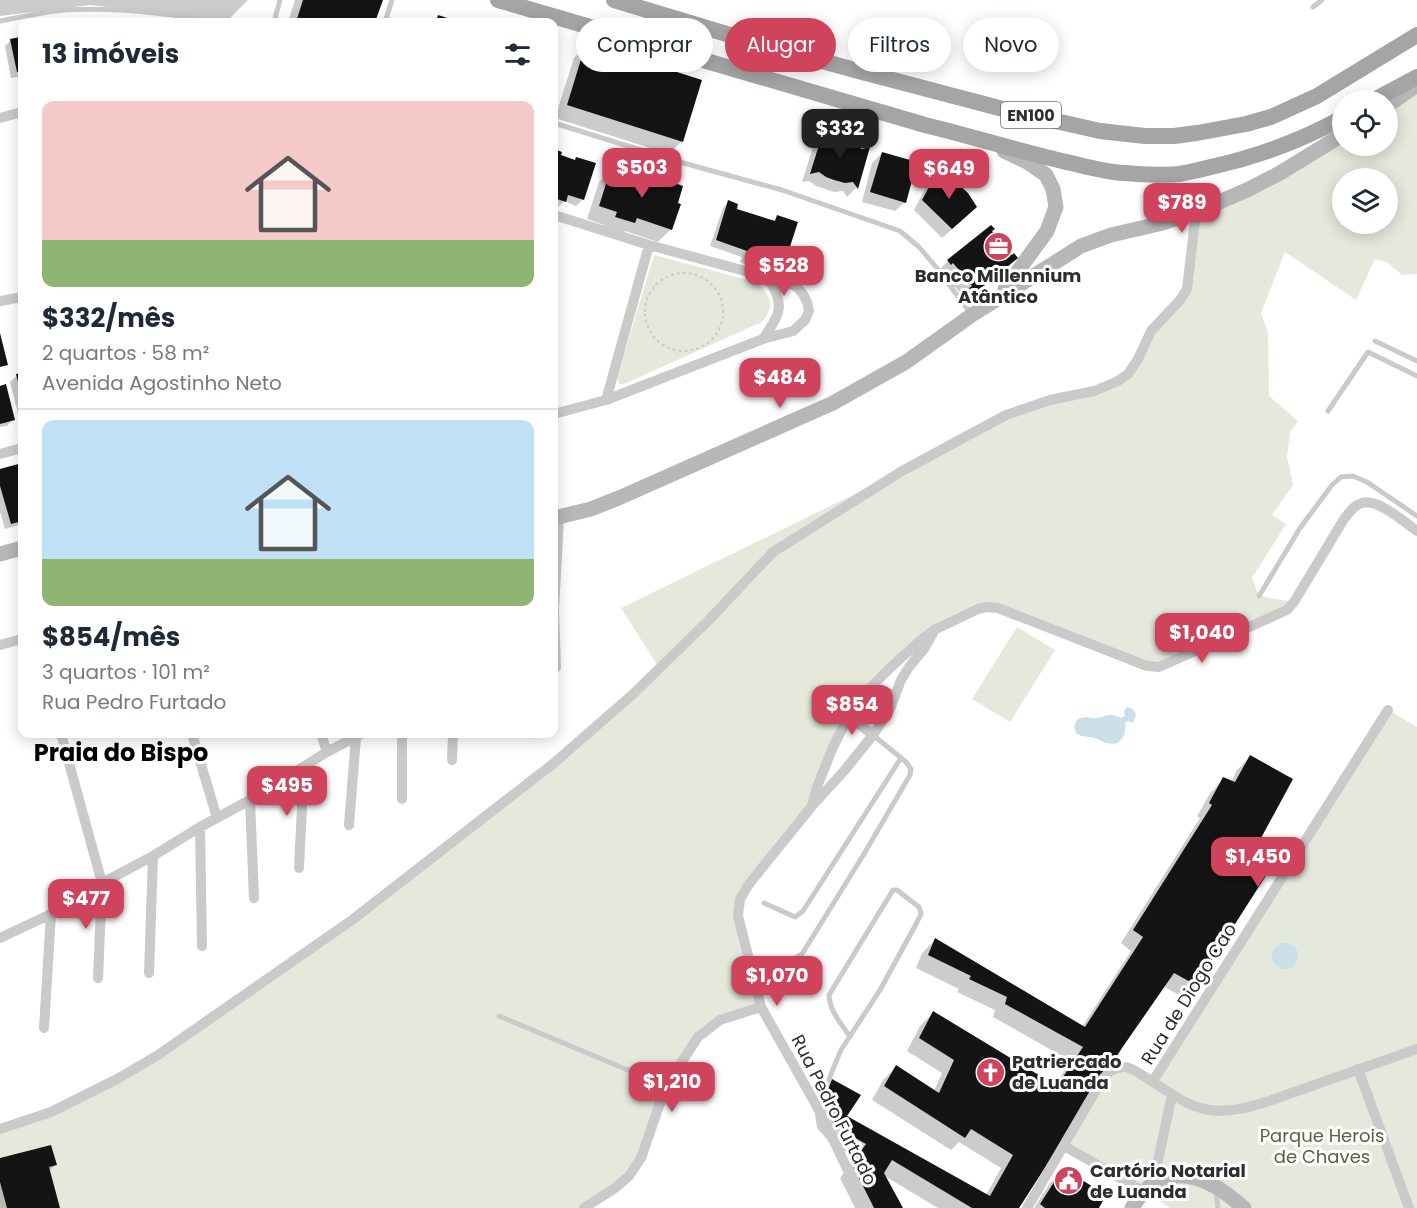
<!DOCTYPE html>
<html lang="pt">
<head>
<meta charset="utf-8">
<style>
	body { margin:0; font-family:Poppins,sans-serif; background:#f2f2f3; color:#1f2937; height:100vh; display:flex; flex-direction:column; font-size:22px; white-space:nowrap }
	* { box-sizing:border-box; margin:0 }
	p { font-size:20px; color:#747a83 }
	.icon { flex:none; width:33px; height:33px; fill:none; stroke:currentColor; stroke-width:2; stroke-linecap:round; stroke-linejoin:round }
	.map { position:relative; flex:1; overflow:hidden }
	.drawer { position:absolute; left:18px; top:18px; width:540px; height:720px; display:flex; flex-direction:column; background:#fff; border-radius:12px; box-shadow:0 3px 15px #0003 }
	.drawer>* { flex:none }
	.hud { position:absolute; left:576px; top:18px; width:570px; height:54px; display:flex; gap:12px }
	.tools { position:absolute; left:1332px; top:90px; display:grid; gap:12px }
	.tools a { display:grid; place-items:center; width:66px; height:66px; border-radius:50%; background:#fff; box-shadow:0 3px 15px #0003; font-size:30px }
	.price { position:absolute; translate:-50% -51px; padding:0 14px; border-radius:12px; background:#d0435d; color:#fff; font-size:20px; line-height:39px; filter:drop-shadow(0 2px 3px #0008) }
	.price::after { content:''; position:absolute; left:50%; top:36px; width:18px; height:14px; margin-left:-9px; background:inherit; clip-path:polygon(0 0,100% 0,50% 100%) }
	.price.selected { background:#222; color:#fff }
	ul { padding:0; list-style:none }
	li { display:grid; align-content:center; gap:12px; height:318px; padding:0 24px }
	li+li { border-top:2px solid #e0e1e3 }
	li span { display:grid; place-items:center; height:186px; border-radius:12px; color:#555 }
	li>.icon { margin-inline-start:auto }
	span .icon { width:108px; height:108px; fill:#fffc; stroke-width:1 }
	li b { font-size:26px }
	h2 { display:flex; justify-content:space-between; align-items:center; height:72px; padding:0 24px; font-size:26px }
	.pill { padding:0 21px; border-radius:27px; background:#fff; box-shadow:0 3px 15px #0003; font-size:21px; line-height:54px }
	.pill.selected { background:#d0435d; color:#fff }
	.map>svg:first-child { display:block }
</style>
</head>
<body>
<div class="map">
<svg width="1417" height="1208" viewBox="0 0 1417 1208">
	<rect width="100%" height="100%" fill="#fff"/>
	<path fill="#e4e9dc" fill-rule="evenodd" d="M1417,85V274L1402,275L1387,262L1375,259L1356,300L1285,252L1261,313L1268,333L1269,396L1298,421L1290,432L1287,457L1293,485L1272,515L1286,524L1252,578L1259,596L1294,602L1159,667L987,607L934,630L854,707L812,806L740,899L761,1007L720,1020L698,1037L666,1086L629,1176L584,1208H0V1129L119,1078L352,920L632,695L659,668L621,608L902,471L1006,415L1118,381L1151,331L1180,300L1196,212L1342,135V146H1388V105ZM1342,178H1388V224H1342Z
		M654,255L756,282C771,296 776,305 762,322L624,384H619L617,378Z
		M1017,627L1055,650L1010,722L972,699Z
		M1388,710L1417,727V1208H1170L1143,1191L1064,1146L1102,1080L1118,1067L1153,1081Z"/>
	<path fill="#cadfe7" d="M1127,707L1131,708L1135,712L1136,715L1133,723L1128,721L1125,723C1127,734 1121,747 1107,743C1102,742 1099,739 1094,738C1087,736 1082,738 1076,733L1074,726L1078,719C1084,717 1087,717 1093,718C1104,718 1110,711 1121,718L1125,716L1124,711Z
		M1272 956a13 13 0 1 1 26 0a13 13 0 1 1-26 0Z"/>
	<path fill="#0003" d="M0,0H248L228,20L90,5L0,16Z
		M295,0H381L374,22H288Z
		M19,39L22,55V76L11,78L5,46L11,40Z
		M587,45L682,141L669,154L555,118L574,58Z
		M823,135L829,140L862,151L868,149L856,188L847,197L843,191L834,192L816,186L809,181L802,182L814,144Z
		M554,151L560,153L559,156L583,199L576,206L564,201L558,207L554,206Z
		M882,153L905,202L895,211L862,202L872,163Z
		M612,169L666,187L670,183L671,229L658,242L625,231L621,235L603,230L604,225L587,219L599,182Z
		M939,171L966,217L942,238L914,210L929,181Z
		M729,202L735,210L773,222L777,217L784,261L778,268L766,264L761,270L740,262L742,257L710,246L723,208Z
		M991,232L1011,257L1016,258L1007,268L963,302L961,299L963,297L955,287L953,289L948,283L951,281L943,271L940,273L938,271L948,261Z
		M22,371V424L21,425L10,382Z
		M0,387L13,419L7,426L0,427Z
		M22,464V524L5,529L0,512V471Z
		M1250,757L1246,862L1195,984L1182,997L1163,986L1120,1048L1017,1208H938L883,1175L901,1208H855L840,1178L855,1158L830,1143L817,1128L814,1107L819,1094L832,1081L845,1116L986,1195L1001,1168L959,1142L951,1150L872,1100L883,1080L896,1067L934,1091L942,1073L907,1051L920,1026L933,1013L1054,1086L1071,1061L993,1017L995,1010L957,992L959,989L916,968L922,953L935,940L1082,1027L1131,951L1121,943L1200,818L1197,816L1211,792L1224,779L1231,782L1237,770Z
		M0,1160L55,1165L49,1171L59,1208H0Z
		M1063,1170L1098,1208H1034L1050,1183Z"/>
	<path fill="#141414" d="M303,0H383L375,22H296Z
		M438,15L460,22H436Z
		M20,37L22,48V71L17,72L10,39Z
		M586,43L702,80L683,142L567,105Z
		M823,132L829,138L847,140L862,149L870,147L858,189L853,182L845,183L834,180L826,177L819,172L810,174Z
		M554,149L562,152L561,155L575,160L576,157L596,163L584,200L568,195L566,202L554,198Z
		M882,152L917,162L906,203L870,192Z
		M611,168L668,186L669,181L683,186L678,203L681,204L672,230L637,218L635,223L615,217L617,212L599,206Z
		M939,169L953,179L968,193L977,207L952,229L922,200Z
		M728,200L738,204L737,209L775,221L777,215L798,222L785,262L770,258L768,264L745,256L747,251L716,240Z
		M991,225L995,229L992,231L1012,255L1014,253L1018,258L974,294L969,288L972,286L966,279L963,280L957,272L959,270L953,263L951,265L947,260Z
		M0,333L8,365L0,367Z
		M22,373V398L16,374Z
		M6,384L15,420L0,424V386Z
		M22,463V521L11,524L0,486V469Z
		M1250,755L1293,779L1248,862L1267,874L1196,985L1174,973L1122,1048L1019,1208H972L892,1160L884,1173L903,1208H874L852,1164L866,1144L843,1131L829,1115L826,1093L832,1079L861,1095L847,1116L990,1196L1013,1155L971,1129L965,1138L884,1086L896,1065L939,1093L954,1060L919,1038L933,1011L1057,1086L1083,1047L1005,1004L1007,997L969,979L971,976L928,955L935,938L1085,1027L1143,937L1133,930L1212,805L1209,803L1223,777L1235,782Z
		M51,1145L57,1165L49,1167L60,1208H7L0,1182V1158Z
		M1063,1168L1106,1195L1099,1208H1045L1040,1204Z"/>
	<g fill="none" stroke-linecap="round" stroke-linejoin="round">
		<path stroke="#cacaca" stroke-width="2" stroke-dasharray="3 3" stroke-linecap="butt" d="M645 312a39 39 0 1 1 78 0a39 39 0 1 1-78 0Z"/>
		<path stroke="#cacaca" stroke-width="5" d="M1313,7L1322,0
			M0,21C21,17 43,12 64,10C116,7 167,13 217,22
			M274,22L280,0
			M385,22L392,0
			M554,123L676,161L782,190L900,231L919,247L936,267L971,314
			M1375,341L1417,361
			M1328,411L1368,352L1417,376
			M1259,596L1300,528L1332,485L1341,477L1353,476L1367,482L1417,516
			M764,903L795,917L803,911L901,758
			M754,983L802,954L864,854L910,775L911,769L906,762L873,735
			M499,1016L666,1086
			M819,1108L831,1074L841,1050L880,990L915,926L921,914L919,907L897,890H893L829,995C830,1012 841,1023 850,1037
			M1216,1190L1218,1208"/>
		<path stroke="#cacaca" stroke-width="10" d="M0,118L22,112
			M554,215L649,245L786,282L797,287L803,294L807,302L809,311L805,320L793,331L763,339L606,400L554,414
			M0,301L22,297
			M763,339C780,313 786,306 768,278
			M606,400L649,245
			M0,454L22,448
			M0,645L22,639
			M556,667L554,610L559,517
			M872,686L895,696
			M849,716L873,735
			M61,734L102,883L98,978
			M192,734L217,818
			M321,734L327,752
			M452,760L453,734
			M402,799V734
			M250,800L254,898
			M812,806L817,787L833,747L849,716L866,692L890,668L921,640L934,630L978,609L987,607L998,608L1147,666L1159,667L1287,610L1294,602L1344,519C1349,513 1354,505 1362,503C1378,498 1404,522 1417,531
			M349,825L356,737
			M200,827L202,946
			M299,868L304,767
			M0,938L51,914L102,883L153,856L200,827L250,800L327,752L361,734
			M149,973L153,856
			M44,1028L51,914
			M1358,1069L1409,1208
			M1153,1081L1388,710
			M0,1129L51,1112L119,1078L158,1055L352,920L554,763L632,695L708,621L773,552L902,471L1006,415L1050,400L1094,391L1118,381L1128,374L1138,359L1151,331L1180,300L1187,289L1196,212
			M1064,1146L1143,1191
			M1153,1184L1172,1095
			M584,1208L615,1188L629,1176L641,1158L666,1086L698,1037L720,1020L761,1007
			M866,1208L819,1110L761,1007L738,916L740,899L749,884L812,806L844,771L873,735L890,709L901,680L909,667L924,649L933,633
			M1027,1208L1102,1080C1108,1072 1115,1066 1125,1067C1132,1068 1137,1072 1142,1075C1164,1088 1184,1106 1209,1110C1230,1113 1250,1107 1269,1101L1417,1049"/>
		<path stroke="#b7b7b7" stroke-width="15" d="M1388,105L1417,85
			M1004,151L1029,163L1046,175L1053,189L1056,207L1047,231L1005,289
			M554,518L591,509L621,497L833,403L906,362L972,315L1081,246L1111,235L1163,223L1196,212L1247,190L1280,173L1342,135
			M0,554L22,548
			M1132,1208C1152,1174 1180,1167 1214,1186C1225,1191 1235,1201 1244,1208"/>
		<path stroke="#a5a5a5" stroke-width="16" d="M498,0L925,125C974,137 1022,152 1071,163C1088,167 1106,172 1124,173C1142,174 1161,176 1179,174C1191,172 1203,169 1215,166C1259,156 1302,140 1342,118
			M614,0L750,41L851,69L1003,109L1100,131L1145,136H1174L1197,133L1246,124L1271,117L1317,96L1417,35
			M1374,100L1417,77"/>
	</g>
	<defs>
		<symbol id="office-disc" viewBox="-11 -11 22 22"><circle r="9.5" fill="#d0435d" stroke="#fff"/><path d="M-6-3h4V-5.5h4V-3h4V5H-6ZM-1-4.5V-3h2v-1.5ZM-6 0V1H6V0Z" fill="#fff"/></symbol>
		<symbol id="church-disc" viewBox="-11 -11 22 22"><circle r="9.5" fill="#d0435d" stroke="#fff"/><path d="M-1.2-6h2.4v3.5h3.3v2.4h-3.3V6h-2.4V-.1h-3.3v-2.4h3.3Z" fill="#fff"/></symbol>
		<symbol id="civic-disc" viewBox="-11 -11 22 22"><circle r="9.5" fill="#d0435d" stroke="#fff"/><path d="M-.6-6.5H3V-4.5H.6V-3L4-1V1h2V6H-6V1h2V-1L-.6-3ZM-1.2 2.5V6h2.4V2.5Z" fill="#fff"/></symbol>
	</defs>
	<g fill-rule="evenodd">
		<use href="#office-disc" x="982" y="230" width="33" height="33"/>
		<use href="#church-disc" x="974" y="1056" width="33" height="33"/>
		<use href="#civic-disc" x="1052" y="1164" width="33" height="33"/>
	</g>
	<g text-anchor="middle" stroke-width="6" stroke-linejoin="round" paint-order="stroke">
		<rect fill="#fff" stroke="#6c6c6c" stroke-width="1.5" x="1001" y="102" width="60" height="26" rx="4.5"/>
		<g font-size="16" font-weight="bold" fill="#2d2d2d">
			<text x="1031" y="121">EN100</text>
		</g>
		<g font-size="18" font-weight="bold" fill="#2d2d2d" stroke="#fff" text-anchor="start">
			<text x="998" y="282" text-anchor="middle">Banco Millennium<tspan x="998" dy="21">Atântico</tspan></text>
			<text x="1012" y="1068">Patriercado<tspan x="1012" dy="21">de Luanda</tspan></text>
			<text x="1090" y="1177">Cartório Notarial<tspan x="1090" dy="21">de Luanda</tspan></text>
		</g>
		<g font-size="18" fill="#2d2d2d" stroke="#fff">
			<text transform="translate(1189 994) rotate(-58)" y="6">Rua de Diogo Cao</text>
			<text transform="translate(834 1110) rotate(63)" y="6">Rua Pedro Furtado</text>
		</g>
		<g font-size="18" fill="#546340" stroke="#fff">
			<text x="1322" y="1142">Parque Herois<tspan x="1322" dy="21">de Chaves</tspan></text>
		</g>
		<g font-size="24" font-weight="bold" fill="#000" stroke="#fff">
			<text x="121" y="761">Praia do Bispo</text>
		</g>
	</g>
</svg>
<div class="tools">
<a><svg class="icon" aria-label="locate" viewBox="0 0 24 24"><circle cx="12" cy="12" r="6"/><path d="M12 2v4M12 18v4M2 12h4M18 12h4"/></svg></a>
<a><svg class="icon" aria-label="layers" viewBox="0 0 24 24"><path d="M12 4l9 5-9 5-9-5zM3 14l9 5 9-5"/></svg></a>
</div>
<b class="price selected" style="left:840px;top:160px">$332</b>
<b class="price" style="left:642px;top:199px">$503</b>
<b class="price" style="left:949px;top:200px">$649</b>
<b class="price" style="left:1182px;top:234px">$789</b>
<b class="price" style="left:784px;top:297px">$528</b>
<b class="price" style="left:780px;top:409px">$484</b>
<b class="price" style="left:1202px;top:664px">$1,040</b>
<b class="price" style="left:852px;top:736px">$854</b>
<b class="price" style="left:287px;top:817px">$495</b>
<b class="price" style="left:1258px;top:888px">$1,450</b>
<b class="price" style="left:86px;top:930px">$477</b>
<b class="price" style="left:777px;top:1007px">$1,070</b>
<b class="price" style="left:672px;top:1113px">$1,210</b>
<div class="hud">
<a class="pill">Comprar</a>
<a class="pill selected">Alugar</a>
<a class="pill">Filtros</a>
<a class="pill">Novo</a>
</div>
<section class="drawer">
<h2>13 imóveis<svg class="icon" aria-label="filters" viewBox="0 0 24 24"><path d="M4 7h16M4 17h16"/><circle cx="9" cy="7" r="2"/><circle cx="15" cy="17" r="2"/></svg></h2>
<ul>
<li><span style="background:linear-gradient(#f6c9c9 75%,#8fb573 0)"><svg class="icon" aria-label="home" viewBox="0 0 24 24"><path d="M3 11l9-7 9 7M6 9v11h12V9"/></svg></span><div><b>$332/mês</b><p>2 quartos · 58 m²</p><p>Avenida Agostinho Neto</p></div></li>
<li><span style="background:linear-gradient(#bfe0f5 75%,#8fb573 0)"><svg class="icon" aria-label="home" viewBox="0 0 24 24"><path d="M3 11l9-7 9 7M6 9v11h12V9"/></svg></span><div><b>$854/mês</b><p>3 quartos · 101 m²</p><p>Rua Pedro Furtado</p></div></li>
</ul>
</section>
</div>
</body>
</html>
